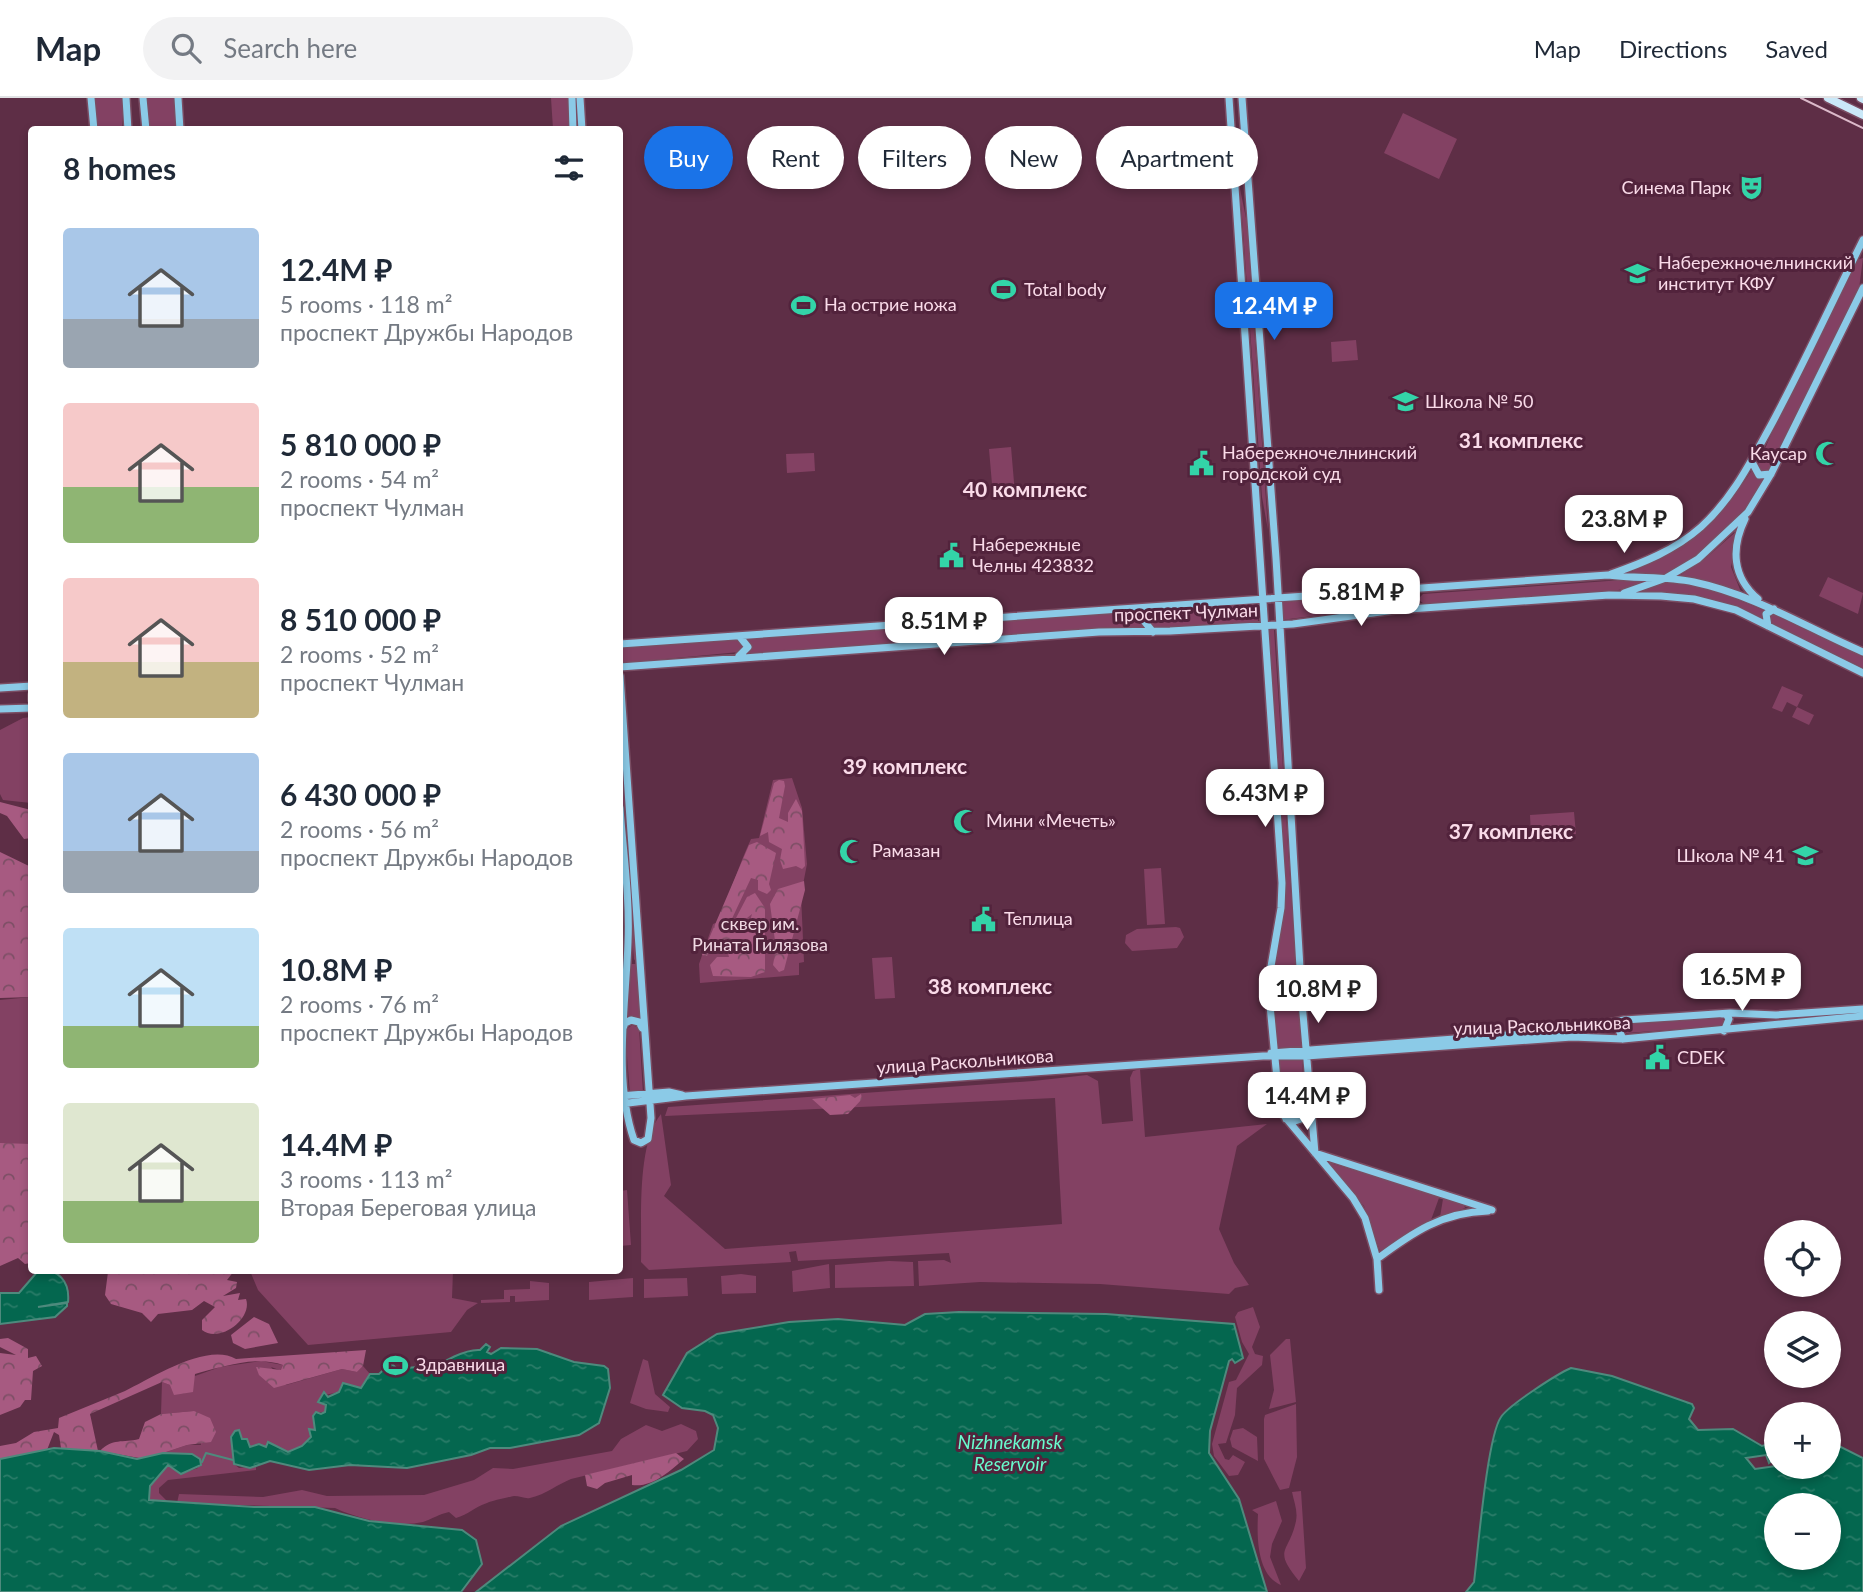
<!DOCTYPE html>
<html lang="en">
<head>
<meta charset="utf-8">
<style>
	body { margin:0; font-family:Lato,sans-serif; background:#f2f2f3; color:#1f2937; height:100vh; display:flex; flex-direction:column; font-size:26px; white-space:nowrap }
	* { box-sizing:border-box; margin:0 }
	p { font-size:23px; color:#747a83 }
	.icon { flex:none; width:38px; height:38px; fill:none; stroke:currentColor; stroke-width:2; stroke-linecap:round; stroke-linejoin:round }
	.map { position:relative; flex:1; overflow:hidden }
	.side { position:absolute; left:28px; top:28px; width:595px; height:1148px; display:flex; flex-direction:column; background:#fff; border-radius:7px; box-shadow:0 4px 10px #0003 }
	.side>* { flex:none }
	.hud { position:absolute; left:644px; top:28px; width:665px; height:63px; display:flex; gap:14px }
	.buttons { position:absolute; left:1764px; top:1122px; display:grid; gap:14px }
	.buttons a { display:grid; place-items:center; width:77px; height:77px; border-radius:50%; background:#fff; box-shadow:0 4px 10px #0003; font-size:35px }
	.price { position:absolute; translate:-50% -60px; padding:0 16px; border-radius:14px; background:#fff; color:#222; font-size:23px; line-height:46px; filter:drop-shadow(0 2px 4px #0008) }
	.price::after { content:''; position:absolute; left:50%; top:42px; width:21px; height:16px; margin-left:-10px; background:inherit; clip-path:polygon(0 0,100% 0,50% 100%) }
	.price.selected { background:#1a73e8; color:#fff }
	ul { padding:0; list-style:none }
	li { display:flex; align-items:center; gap:21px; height:175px; padding:0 35px }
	li span { display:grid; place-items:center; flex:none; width:196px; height:140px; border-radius:7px; color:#555 }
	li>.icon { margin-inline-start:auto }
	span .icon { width:84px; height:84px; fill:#fffc; stroke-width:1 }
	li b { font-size:30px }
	h2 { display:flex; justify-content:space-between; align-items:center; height:84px; padding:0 35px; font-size:30px }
	.pill { padding:0 24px; border-radius:32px; background:#fff; box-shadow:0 4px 10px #0003; font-size:24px; line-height:63px }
	.pill.selected { background:#1a73e8; color:#fff }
	header { display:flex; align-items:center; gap:42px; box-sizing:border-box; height:98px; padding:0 35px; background:#fff; border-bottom:2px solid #e0e1e3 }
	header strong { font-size:33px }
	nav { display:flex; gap:38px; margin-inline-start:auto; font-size:24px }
	.search { width:490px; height:63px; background:#f2f2f3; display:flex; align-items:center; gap:18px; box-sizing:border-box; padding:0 24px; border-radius:38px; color:#747a83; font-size:26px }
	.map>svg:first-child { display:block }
</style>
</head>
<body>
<header>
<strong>Map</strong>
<div class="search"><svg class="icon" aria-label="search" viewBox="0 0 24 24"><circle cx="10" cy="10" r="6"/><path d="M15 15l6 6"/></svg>Search here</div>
<nav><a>Map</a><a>Directions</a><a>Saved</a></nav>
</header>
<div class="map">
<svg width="1863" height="1494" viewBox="0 0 1863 1494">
	<defs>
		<pattern id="forest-crowns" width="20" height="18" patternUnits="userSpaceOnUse" patternTransform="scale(1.75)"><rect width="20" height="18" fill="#a75a81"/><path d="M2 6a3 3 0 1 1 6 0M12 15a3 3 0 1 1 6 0" fill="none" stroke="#7e4f66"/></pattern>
		<pattern id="water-ripples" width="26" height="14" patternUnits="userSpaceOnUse" patternTransform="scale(1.75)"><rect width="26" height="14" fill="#04674f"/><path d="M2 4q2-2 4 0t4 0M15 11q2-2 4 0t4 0" fill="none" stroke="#2a7c68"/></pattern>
	</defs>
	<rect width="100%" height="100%" fill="#5e2e46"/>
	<path fill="#834163" d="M95,0H123L122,31H97Z
		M147,0H174L176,31H150Z
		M551,0H568L570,31H553Z
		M1403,15L1457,41L1439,81L1384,55Z
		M1240,91L1247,125L1268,432L1262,399Z
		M1863,160L1859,191L1770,372L1761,373L1758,367L1770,339L1856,162Z
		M1356,242L1358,262L1332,264L1331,244Z
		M1011,349L1015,396L993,398L989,351Z
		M814,355L815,373L787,375L786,356Z
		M1752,372L1757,379L1766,380L1748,412L1703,454L1666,477L1626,476C1686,451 1717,425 1752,372Z
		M1739,431L1731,469L1741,494L1678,479L1706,460Z
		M1828,479L1863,495L1858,516L1819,498Z
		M1608,483H1652C1585,506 1496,501 1424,506L1418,501L1423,496Z
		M1666,483L1708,490L1766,513L1761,523L1715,503L1640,494Z
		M1381,497L1386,502L1378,510L1281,522L1280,504Z
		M1257,506L1258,524L1154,531L1147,522L1153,515Z
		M1145,513L1141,521L1144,531L749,556L751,550L747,541Z
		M1773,516L1863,559V570L1770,525L1769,520Z
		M1267,531H1274L1297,888L1286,885L1273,888L1286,791Z
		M738,542L745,547L739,554L623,565L622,550Z
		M1782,588L1803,597L1797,609L1814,617L1809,627L1792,619L1797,609L1787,604L1782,614L1772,610Z
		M31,619V705L3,702L0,696V632L23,620Z
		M620,628L637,860L634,862L620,691Z
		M792,680L802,710L807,766L801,797L804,864L799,865V877L700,885L699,866L713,826L718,824C730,796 738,769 751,741L759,740L773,682Z
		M1574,714L1576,736L1531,739L1530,717Z
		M1161,770L1165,826L1147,827L1144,771Z
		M1176,829L1180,830L1184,839L1177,850L1132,853L1125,845L1126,837L1137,831Z
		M892,859L895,900L875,901L872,860Z
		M630,866H637L640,923H623Z
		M1289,891L1298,900L1305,1006L1303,1013L1295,1018L1285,1014L1281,1005L1274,903L1277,895Z
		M31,899V1059L0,1061V902Z
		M1723,918V927L1710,929L1626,935L1620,927L1623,924Z
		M632,927L639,930L643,995L630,996L625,933Z
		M1140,971L1145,1039L1267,1026L1237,1048L1219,1131L1234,1165L1249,1187L1235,1190L1229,1196L1100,1186L980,1184L919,1188L918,1163L944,1162L951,1165L949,1155L798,1163L796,1153L789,1154L791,1164L649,1172L641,1164C642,1123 636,1047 661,1016L671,1087L664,1098L725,1151L1062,1126L1055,1000L665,1018L668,1009L1033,983L1087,977L1098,983L1102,1026L1133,1023L1130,980L1133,973Z
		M1330,1065L1463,1105L1465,1110L1440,1119L1443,1101L1439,1100L1431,1122L1380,1153L1364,1108L1328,1066Z
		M627,1092L631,1147L620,1148V1093Z
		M889,1163L913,1164L914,1188L835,1190V1167Z
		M829,1166L830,1190L793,1194L792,1173Z
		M250,1173H453L452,1200L478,1205L467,1212L451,1234L308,1247L258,1192Z
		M741,1176L756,1178V1195L722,1196L721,1178Z
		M633,1180V1199L589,1202V1184Z
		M687,1180L688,1198L644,1200V1181Z
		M530,1183L549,1185V1202L515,1204V1198H510V1204L481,1205V1202L504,1201V1192L530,1191Z
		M1253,1209L1260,1229L1252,1249L1255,1256L1263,1258L1262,1267L1237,1290L1235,1317L1226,1345L1218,1346L1225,1361L1229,1362L1233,1357L1245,1364L1238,1377L1229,1378L1214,1358L1212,1346L1229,1284L1236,1282L1249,1256L1242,1244L1235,1219L1238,1214Z
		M1286,1241H1290L1296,1304L1269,1311L1274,1292L1270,1257Z
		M643,1261L648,1263L655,1296L670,1309L668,1314L646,1311L630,1305Z
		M261,1263L283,1267L282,1273L271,1269L286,1287L342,1271L357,1274L363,1268L370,1276L361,1290L341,1288L339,1294L325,1297L322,1305L326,1307L325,1314H315L313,1319L315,1332L310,1334L311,1339L302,1348L288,1354L269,1345L266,1349H250L242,1341L231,1339L234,1366L239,1370L256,1368V1372L168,1382L159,1390V1395L168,1404L149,1402L150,1388L168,1367L181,1376L198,1370L188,1356L163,1355L187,1347H201L194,1313L161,1316L162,1284L170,1287L220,1269Z
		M1296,1306L1297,1359L1289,1390L1280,1392L1264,1361V1321L1265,1317Z
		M681,1326L696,1333L698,1341L687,1353L571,1381C556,1387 547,1396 530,1400C525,1401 520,1398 514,1398C509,1399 491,1403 487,1405C476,1408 468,1417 456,1420L449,1414C439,1416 432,1421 423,1424C397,1430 358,1421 335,1410L177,1405L179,1396L263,1399L302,1392L327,1398L424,1397L474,1382L493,1370L513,1371L612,1353L621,1341L646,1327L662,1333Z
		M1243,1330L1257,1339L1258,1363L1232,1349L1230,1341L1233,1332Z
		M1301,1393L1306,1470L1299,1483C1272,1450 1289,1456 1296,1423C1298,1413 1294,1404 1292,1394Z
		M1276,1403L1282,1423L1272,1446L1270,1459L1281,1487C1256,1477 1257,1436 1258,1416L1252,1412Z"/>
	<path fill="url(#forest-crowns)" d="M779,682L784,683L785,688L779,720L788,724V715L796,701L802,713L805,768L802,771L796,768L783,771L780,762L782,751L769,744L768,734L760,738L774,685Z
		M0,704L31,712V740L24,741L7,718L0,715Z
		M757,744L776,755L769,786L771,792L767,796L758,792V782L751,780L729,827L735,824L744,830H748L752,816L742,824L736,820L747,799L755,795L765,810V874L751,879L713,878L710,867L717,859H729L727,851L712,848L707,858L702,857L749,747Z
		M0,754L31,769V899L0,900Z
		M804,783L805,792L784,872L779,874L773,867L776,850L770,806L778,791Z
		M861,996L862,1001L848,1016L830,1017L812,1001L850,997L855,1000Z
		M0,1045L31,1046L30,1165L25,1166L18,1160L0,1168Z
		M147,1173H234L227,1182L237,1184L236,1190L223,1198L240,1195L238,1202L246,1201C253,1221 219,1246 202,1232V1222L215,1209L204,1203L192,1212L158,1216L151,1224L142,1215L111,1206L105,1197L108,1174L129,1176L137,1173L145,1176Z
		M254,1219L269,1226L278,1245L245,1251L233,1245L231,1237Z
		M8,1240L28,1251V1260L36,1258L42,1268L33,1273L31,1302H25L20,1309L0,1317V1255L16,1257L0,1249V1241Z
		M366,1252L363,1268L357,1274L342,1271L274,1290L259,1277L256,1269L281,1272L283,1267C257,1257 221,1269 195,1276L193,1294L174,1297L170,1287L162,1284L90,1316L98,1353L61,1350L59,1337L54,1334L47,1352L0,1361V1348L16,1345L34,1334L58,1330L59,1320C81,1311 103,1302 125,1293C152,1280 207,1244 236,1261Z
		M194,1313L210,1320L216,1334L211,1344L187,1347L145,1361L100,1353C112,1340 123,1345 139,1341L145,1324L161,1316Z
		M676,1355L684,1361C670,1373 652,1390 632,1387V1377L605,1385L597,1391L587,1388L585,1377Z"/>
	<path fill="url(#water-ripples)" stroke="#4e8a7d" stroke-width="2" fill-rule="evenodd" d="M38,1173C59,1170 70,1184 68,1204L38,1209L67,1205V1208L55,1219L0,1226V1195H19Z
		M959,1214L1106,1216L1234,1226L1243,1260L1235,1265L1232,1261L1229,1263L1210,1333L1209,1355L1239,1401L1267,1494H476L561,1428L681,1372L714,1352L718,1330L713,1317L705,1313L682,1310L663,1297L687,1255L717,1236L789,1224L838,1221L905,1227L925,1216Z
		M486,1246L490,1249L487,1254L491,1256L501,1250L537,1251L574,1264L604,1268L608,1271L610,1290L599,1325L579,1337L510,1350H490L471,1357L407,1370L350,1367L309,1372L270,1363L250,1370L234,1366L231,1339L235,1333L239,1332L242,1341H247L250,1349L259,1346L266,1349L268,1344L288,1354L302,1348L311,1339L309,1331L315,1332L313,1318L316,1314L321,1316L325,1314L326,1307L318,1304L324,1294L328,1299L339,1294L343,1285L361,1290L370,1276H379L391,1265L397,1271L417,1269L426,1262L429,1264L428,1272L433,1274C440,1263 467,1251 480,1252Z
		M1571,1270L1612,1278L1692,1306L1694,1310L1689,1321L1698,1332L1733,1331L1762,1348L1776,1344V1358L1769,1365L1766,1357L1746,1360L1755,1371L1776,1368H1829V1349L1833,1345L1863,1360V1494H1466L1474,1484C1478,1453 1487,1339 1501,1319C1509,1307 1557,1276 1571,1270ZM1829,1407V1460H1776V1407Z
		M54,1350L100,1353L137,1361L163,1355L192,1356L200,1361L201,1367L181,1376L168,1367L150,1388L149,1402L254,1409H315L369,1423L462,1432L476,1442L482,1466L461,1494H0V1361Z"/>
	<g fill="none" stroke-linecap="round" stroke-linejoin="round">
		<path stroke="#4e8a7d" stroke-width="2" d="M202,1364L206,1355L233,1362"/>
		<defs>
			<path id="secondary" d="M91,0L94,32
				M126,0L128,32
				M143,0L146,32
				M178,0L180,32
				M572,0L573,32
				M580,0L582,32
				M1229,0L1282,785L1281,810L1268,886L1280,1013L1353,1100L1365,1120L1377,1161L1379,1192
				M1242,0L1276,460L1302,904L1315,1055L1492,1112
				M1752,364L1759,377L1771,376
				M1745,421C1731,450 1732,479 1758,501
				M1611,476C1643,465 1675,452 1701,429C1732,401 1750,365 1770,329C1803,268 1832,204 1863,142
				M1382,494L1389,504L1382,513
				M1624,495L1666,480L1698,461L1748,414L1771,376L1863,190
				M1768,528L1766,516L1774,511
				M1153,534L1144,523L1147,514L1154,510
				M620,546L1608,477C1637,481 1665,478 1694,484C1755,497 1807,530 1863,554
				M739,558L748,549L740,539
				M620,569L1099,534L1170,533L1293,526L1395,512L1609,497L1661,498L1694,501L1736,512L1863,575
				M620,578L651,1020L648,1041L641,1045L634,1042C613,982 626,905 628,844C630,800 623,753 620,710
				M0,590L32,588
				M32,597V602
				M0,611L32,610
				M1271,903L1273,894L1290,888L1300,900
				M1722,916H1726L1729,921L1724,933
				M1623,923L1618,930L1623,941
				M622,933L625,925L631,922L639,924L642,930
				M1271,955L1572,932L1624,922L1672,919L1730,915L1776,917L1863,911
				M620,998L669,994L682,997
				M620,1006L686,998L1263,958H1306L1572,939L1623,941L1863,918
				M1286,1021L1295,1023L1304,1020L1309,1010
				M1377,1161C1412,1135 1442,1114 1488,1113"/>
			<path id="primary" d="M1828,0L1863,17
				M1861,0L1863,1"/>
		</defs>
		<use href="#secondary" stroke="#7a4d63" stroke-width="10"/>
		<use href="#primary" stroke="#7a4d63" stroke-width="11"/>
		<use href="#secondary" stroke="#8bcae7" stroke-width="7"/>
		<use href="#primary" stroke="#cae8f8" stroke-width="8"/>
		<path stroke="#dbb9c9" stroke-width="2" d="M1801,0L1863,30"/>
	</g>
	<defs>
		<symbol id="theatre-bare" viewBox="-9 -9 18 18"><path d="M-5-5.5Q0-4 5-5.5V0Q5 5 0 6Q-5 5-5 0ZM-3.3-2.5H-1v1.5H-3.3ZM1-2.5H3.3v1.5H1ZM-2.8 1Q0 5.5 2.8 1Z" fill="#33d4a8" stroke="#52233c" stroke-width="2.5" paint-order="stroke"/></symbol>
		<symbol id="university-bare" viewBox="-9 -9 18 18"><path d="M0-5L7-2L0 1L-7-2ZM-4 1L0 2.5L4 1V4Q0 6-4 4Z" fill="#33d4a8" stroke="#52233c" stroke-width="2.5" paint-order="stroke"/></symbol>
		<symbol id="stadium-bare" viewBox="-9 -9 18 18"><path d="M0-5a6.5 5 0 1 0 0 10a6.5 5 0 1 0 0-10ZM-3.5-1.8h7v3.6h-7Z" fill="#33d4a8" stroke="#52233c" stroke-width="2.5" paint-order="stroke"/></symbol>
		<symbol id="school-bare" viewBox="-9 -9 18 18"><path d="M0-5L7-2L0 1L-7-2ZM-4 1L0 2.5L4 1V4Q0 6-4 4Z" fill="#33d4a8" stroke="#52233c" stroke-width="2.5" paint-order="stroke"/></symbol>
		<symbol id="mosque-bare" viewBox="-9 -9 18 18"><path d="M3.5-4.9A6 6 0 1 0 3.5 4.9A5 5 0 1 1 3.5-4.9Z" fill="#33d4a8" stroke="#52233c" stroke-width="2.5" paint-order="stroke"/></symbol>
		<symbol id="civic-bare" viewBox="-9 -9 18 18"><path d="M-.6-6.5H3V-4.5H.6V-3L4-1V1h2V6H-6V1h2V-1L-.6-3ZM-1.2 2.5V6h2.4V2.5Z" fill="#33d4a8" stroke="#52233c" stroke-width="2.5" paint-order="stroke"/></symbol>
	</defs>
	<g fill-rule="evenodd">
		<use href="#theatre-bare" x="1734" y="72" width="35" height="35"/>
		<use href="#university-bare" x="1620" y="158" width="35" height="35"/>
		<use href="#stadium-bare" x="986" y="174" width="35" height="35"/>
		<use href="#stadium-bare" x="786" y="190" width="35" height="35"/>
		<use href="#school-bare" x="1388" y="286" width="35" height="35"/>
		<use href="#mosque-bare" x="1810" y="338" width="35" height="35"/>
		<use href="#civic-bare" x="1184" y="348" width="35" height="35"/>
		<use href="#civic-bare" x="934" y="440" width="35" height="35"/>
		<use href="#mosque-bare" x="948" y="706" width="35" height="35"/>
		<use href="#mosque-bare" x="834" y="736" width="35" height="35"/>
		<use href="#school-bare" x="1788" y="740" width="35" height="35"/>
		<use href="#civic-bare" x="966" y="804" width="35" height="35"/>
		<use href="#civic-bare" x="1640" y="942" width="35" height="35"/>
		<use href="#stadium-bare" x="378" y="1250" width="35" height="35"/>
	</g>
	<g text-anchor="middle" stroke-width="6" stroke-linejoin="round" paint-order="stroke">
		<g font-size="18" fill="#fadbe9" stroke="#52233c" text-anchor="start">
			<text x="1731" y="96" text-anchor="end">Синема Парк</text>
			<text x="1658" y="171">Набережночелнинский<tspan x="1658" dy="21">институт КФУ</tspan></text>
			<text x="1024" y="198">Total body</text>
			<text x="824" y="213">На острие ножа</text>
			<text x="1425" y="310">Школа № 50</text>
			<text x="1222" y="361">Набережночелнинский<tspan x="1222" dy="21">городской суд</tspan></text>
			<text x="1807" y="362" text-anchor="end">Каусар</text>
			<text x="972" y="453">Набережные<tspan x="972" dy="21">Челны 423832</tspan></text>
			<text x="986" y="729">Мини «Мечеть»</text>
			<text x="872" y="759">Рамазан</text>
			<text x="1785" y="764" text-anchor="end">Школа № 41</text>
			<text x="1004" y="827">Теплица</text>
			<text x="1677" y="966">CDEK</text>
			<text x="416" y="1273">Здравница</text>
		</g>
		<g font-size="18" fill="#fadbe9" stroke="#52233c">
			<text transform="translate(1186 515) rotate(-2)" y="6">проспект Чулман</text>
			<text transform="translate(1542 928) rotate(-2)" y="6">улица Раскольникова</text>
			<text transform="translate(965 964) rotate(-4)" y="6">улица Раскольникова</text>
		</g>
		<g font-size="18" fill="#f1dae4" stroke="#52233c">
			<text x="760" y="832">сквер им.<tspan x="760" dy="21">Рината Гилязова</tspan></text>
		</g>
		<g font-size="19" font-style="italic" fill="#68fbcd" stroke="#52233c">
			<text x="1010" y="1351">Nizhnekamsk<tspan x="1010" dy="22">Reservoir</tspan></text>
		</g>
		<g font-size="21" font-weight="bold" fill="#fadbe9" stroke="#52233c">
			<text x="1521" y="350">31 комплекс</text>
			<text x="1025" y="399">40 комплекс</text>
			<text x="905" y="676">39 комплекс</text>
			<text x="1511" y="741">37 комплекс</text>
			<text x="990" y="896">38 комплекс</text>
		</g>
	</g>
</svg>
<div class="buttons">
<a><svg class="icon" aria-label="locate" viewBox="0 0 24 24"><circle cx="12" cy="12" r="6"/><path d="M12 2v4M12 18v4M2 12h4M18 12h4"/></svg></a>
<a><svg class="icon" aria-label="layers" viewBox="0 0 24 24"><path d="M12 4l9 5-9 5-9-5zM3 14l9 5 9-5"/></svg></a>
<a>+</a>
<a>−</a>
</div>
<b class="price selected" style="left:1274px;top:244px">12.4M ₽</b>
<b class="price" style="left:1624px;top:457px">23.8M ₽</b>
<b class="price" style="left:1361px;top:530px">5.81M ₽</b>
<b class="price" style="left:944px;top:559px">8.51M ₽</b>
<b class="price" style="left:1265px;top:731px">6.43M ₽</b>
<b class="price" style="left:1742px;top:915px">16.5M ₽</b>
<b class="price" style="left:1318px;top:927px">10.8M ₽</b>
<b class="price" style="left:1307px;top:1034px">14.4M ₽</b>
<div class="hud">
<a class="pill selected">Buy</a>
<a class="pill">Rent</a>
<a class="pill">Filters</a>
<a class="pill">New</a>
<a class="pill">Apartment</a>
</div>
<section class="side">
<h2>8 homes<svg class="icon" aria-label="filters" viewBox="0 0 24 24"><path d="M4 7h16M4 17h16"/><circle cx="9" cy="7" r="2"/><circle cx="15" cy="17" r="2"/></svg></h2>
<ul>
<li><span style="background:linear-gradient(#a9c7e8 65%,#9aa5b1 0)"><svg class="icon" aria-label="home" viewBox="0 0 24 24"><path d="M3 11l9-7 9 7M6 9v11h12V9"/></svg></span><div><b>12.4M ₽</b><p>5 rooms · 118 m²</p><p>проспект Дружбы Народов</p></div></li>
<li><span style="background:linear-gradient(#f6c9c9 60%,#8fb573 0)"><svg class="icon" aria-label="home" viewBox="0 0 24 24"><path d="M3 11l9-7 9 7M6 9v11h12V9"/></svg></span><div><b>5 810 000 ₽</b><p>2 rooms · 54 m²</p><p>проспект Чулман</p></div></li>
<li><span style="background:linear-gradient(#f6c9c9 60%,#c2b280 0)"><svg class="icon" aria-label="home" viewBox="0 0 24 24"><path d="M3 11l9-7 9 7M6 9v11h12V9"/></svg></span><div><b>8 510 000 ₽</b><p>2 rooms · 52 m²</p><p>проспект Чулман</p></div></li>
<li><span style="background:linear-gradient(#a9c7e8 70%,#9aa5b1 0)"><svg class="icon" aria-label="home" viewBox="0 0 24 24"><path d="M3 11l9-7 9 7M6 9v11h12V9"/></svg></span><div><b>6 430 000 ₽</b><p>2 rooms · 56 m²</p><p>проспект Дружбы Народов</p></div></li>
<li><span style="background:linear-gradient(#bfe0f5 70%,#8fb573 0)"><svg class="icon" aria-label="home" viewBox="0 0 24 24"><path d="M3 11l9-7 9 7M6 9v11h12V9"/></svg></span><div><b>10.8M ₽</b><p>2 rooms · 76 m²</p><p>проспект Дружбы Народов</p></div></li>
<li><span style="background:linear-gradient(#dfe7d0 70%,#8fb573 0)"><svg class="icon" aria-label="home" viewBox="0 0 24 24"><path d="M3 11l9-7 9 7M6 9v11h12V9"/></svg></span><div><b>14.4M ₽</b><p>3 rooms · 113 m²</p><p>Вторая Береговая улица</p></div></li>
</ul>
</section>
</div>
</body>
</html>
